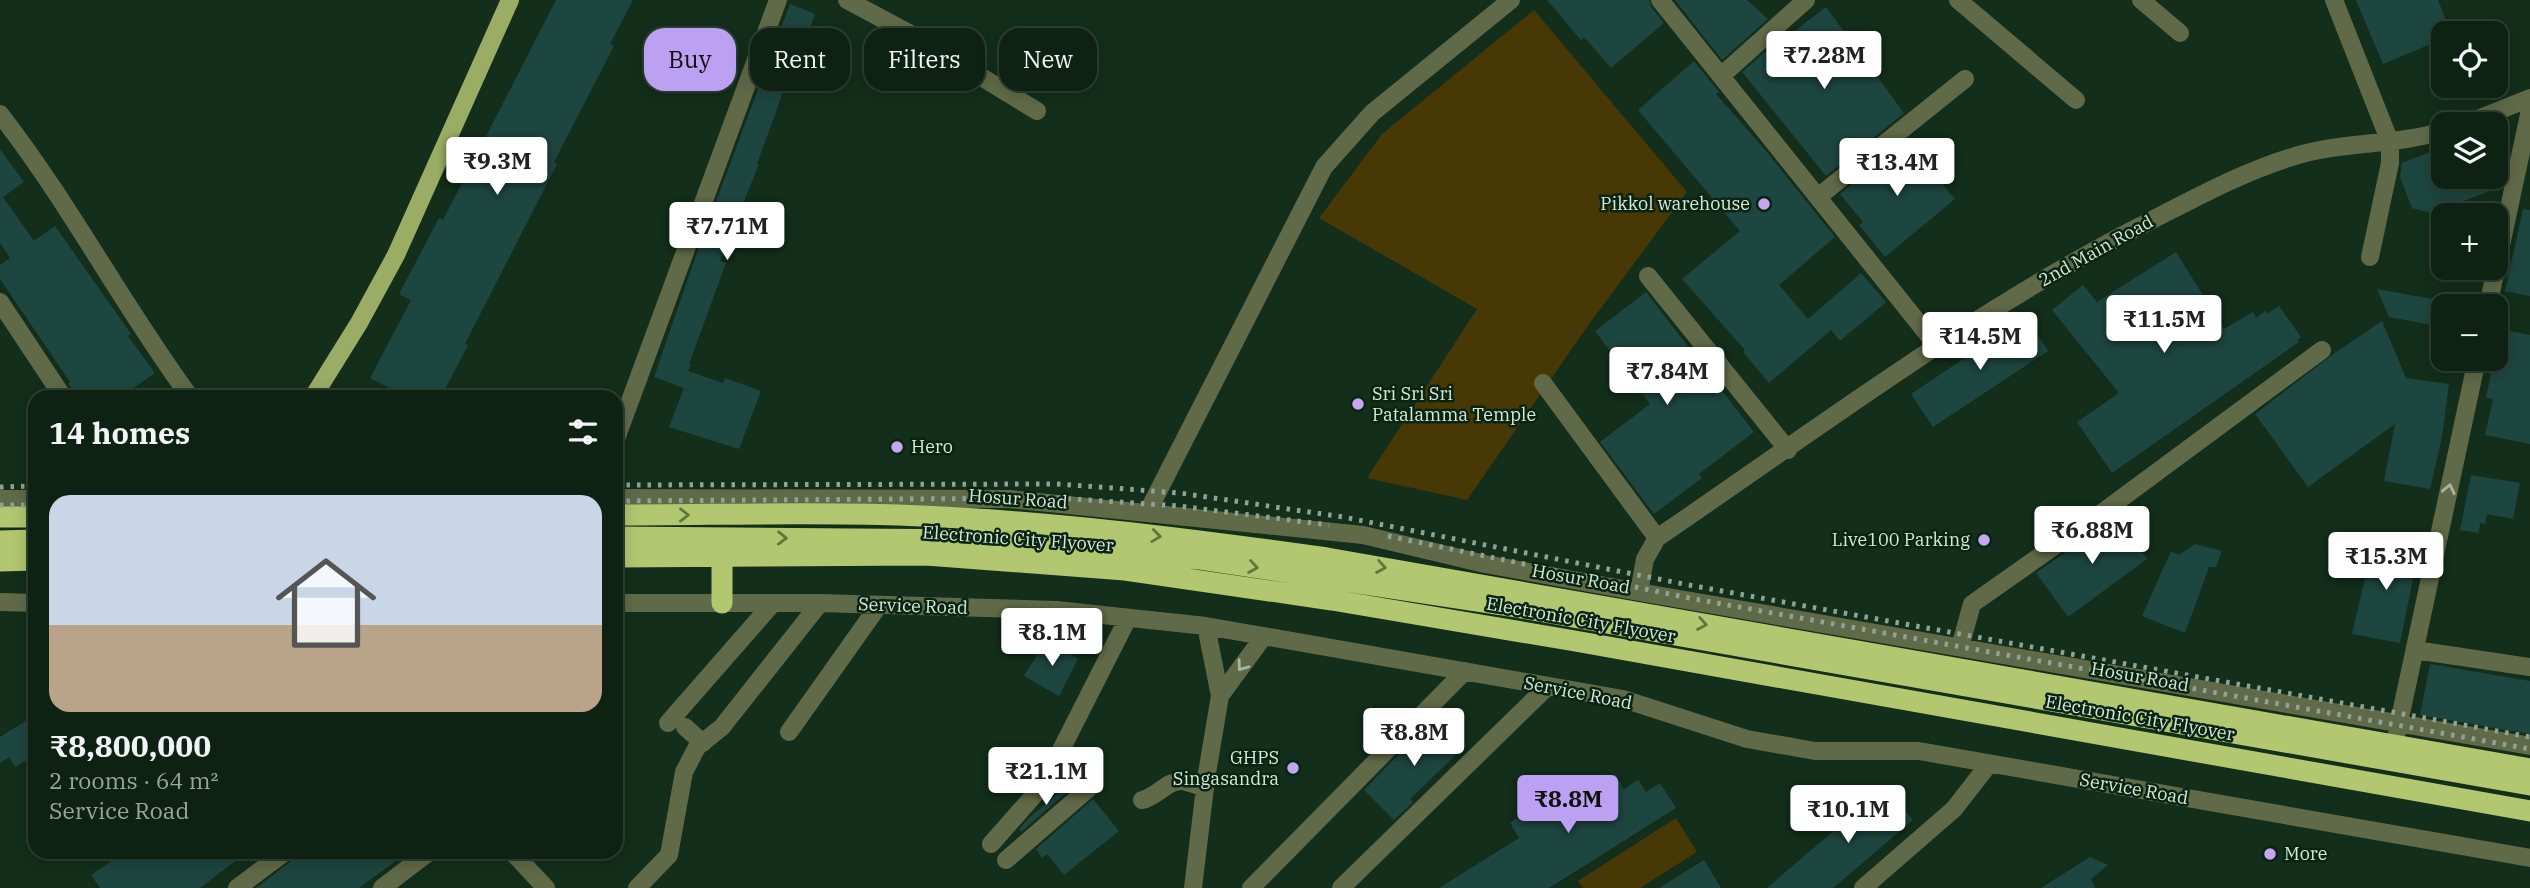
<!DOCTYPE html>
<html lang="en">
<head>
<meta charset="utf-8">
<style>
	body { margin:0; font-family:"IBM Plex Serif",serif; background:#1c2f22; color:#f1f3f6; height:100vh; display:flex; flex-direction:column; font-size:26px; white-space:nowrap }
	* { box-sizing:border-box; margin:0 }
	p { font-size:23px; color:#9ba4a0 }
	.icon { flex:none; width:38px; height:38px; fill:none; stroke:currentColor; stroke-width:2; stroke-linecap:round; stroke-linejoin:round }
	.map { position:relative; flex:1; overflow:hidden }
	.sheet { position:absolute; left:28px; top:390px; width:595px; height:469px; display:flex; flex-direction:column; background:#0e2214; border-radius:21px; box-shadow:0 4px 18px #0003,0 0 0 2px #2e3f34 }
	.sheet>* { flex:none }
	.guide { position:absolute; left:644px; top:28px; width:665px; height:63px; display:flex; gap:14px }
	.controls { position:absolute; left:2431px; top:21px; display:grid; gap:14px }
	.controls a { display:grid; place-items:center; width:77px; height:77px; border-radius:14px; background:#0e2214; box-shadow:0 4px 18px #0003,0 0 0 2px #2e3f34; font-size:35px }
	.price { position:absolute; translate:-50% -60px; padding:0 16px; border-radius:7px; background:#fff; color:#222; font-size:23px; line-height:46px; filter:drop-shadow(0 2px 4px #0008) }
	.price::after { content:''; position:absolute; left:50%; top:42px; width:21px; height:16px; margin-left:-10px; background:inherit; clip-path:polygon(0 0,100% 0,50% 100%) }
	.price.selected { background:#bca0f2; color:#111 }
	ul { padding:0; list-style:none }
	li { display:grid; align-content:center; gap:14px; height:371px; padding:0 21px }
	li+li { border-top:2px solid #2e3f34 }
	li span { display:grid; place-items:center; height:217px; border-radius:21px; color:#555 }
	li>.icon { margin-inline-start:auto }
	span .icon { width:126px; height:126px; fill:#fffc; stroke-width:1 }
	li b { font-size:30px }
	h2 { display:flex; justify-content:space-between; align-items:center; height:84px; padding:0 21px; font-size:30px }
	.chip { padding:0 24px; border-radius:21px; background:#0e2214; box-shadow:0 4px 18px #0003,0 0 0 2px #2e3f34; font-size:24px; line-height:63px }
	.chip.selected { background:#bca0f2; color:#111 }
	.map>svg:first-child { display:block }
</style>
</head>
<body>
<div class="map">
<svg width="2530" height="888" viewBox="0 0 2530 888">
	<rect width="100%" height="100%" fill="#132e1b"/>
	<path fill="#483806" d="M1534,10L1687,192L1587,327L1467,500L1367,478L1477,309L1319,218L1382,134Z
		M1676,818L1697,852L1640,888H1583L1578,881Z"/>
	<path fill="#1e4640" d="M556,0H633L610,44L614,46L554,162L557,164L465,344L468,345L441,397H406L370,378L411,300L399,294L439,218L443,220Z
		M1547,0H1649L1651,7L1664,23L1611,68L1584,37L1581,40Z
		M1675,0H1747L1768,19L1722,60Z
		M2356,0H2438L2451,33H2443V39L2383,64Z
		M790,4L815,14L793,74L790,73L757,164H759L720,261L726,263L689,364L691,365L688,371L723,383L725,378L761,391L739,449L669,427L684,388L654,377L699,247Z
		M1826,7L1904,113L1826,176L1742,72L1785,34L1787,37Z
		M1694,61L1719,92L1716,94L1766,151L1835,237L1779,285L1808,319L1861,273L1886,302L1840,341L1831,330L1769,383L1743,352L1745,350L1682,279L1740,231L1638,110Z
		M1907,140L1955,199L1885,257L1859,225L1863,222L1840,194Z
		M2443,147V177H2492L2496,189L2431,213L2412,208L2400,177L2402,163Z
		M0,149L24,182L3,197L34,241L55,226L131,334L128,336L155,373L121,397H77L68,383L70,382L0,279V265L10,258L0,243Z
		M2523,209L2530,210V296L2505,291Z
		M2176,252L2224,329L2253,312L2256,318L2265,311L2267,314L2279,306L2301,337L2297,340L2299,342L2112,473L2077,422L2119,393L2052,310L2083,285L2097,302Z
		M2377,289L2443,301V327L2389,317Z
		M1646,292L1754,432L1699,474L1702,478L1654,514L1600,442L1650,404L1595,331Z
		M2026,317L2048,351L1933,427L1911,394Z
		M2382,321L2406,378L2449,384L2442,437L2430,489L2384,481L2395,424L2308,487L2255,414L2332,355Z
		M2500,329L2530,335V444L2485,435L2493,399L2486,398Z
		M2471,475L2520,483L2513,519L2487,514L2485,524L2480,523L2479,533L2460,530Z
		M2116,516L2147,559L2068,617L2036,573Z
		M2374,540L2419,549L2400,643L2352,634Z
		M2195,544L2222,551L2216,567H2209L2185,633L2142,616L2171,551L2179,555Z
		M1047,639L1078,659L1059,696L1024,676Z
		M2430,664L2530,681V734L2420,715Z
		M35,715V755L15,767L9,757L0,763V737Z
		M1436,716L1465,746L1410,799L1413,802L1394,820L1364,790Z
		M1615,774L1624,789L1638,780L1646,792L1660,783L1676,808L1549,888H1439L1519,838L1510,823L1581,778L1589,790Z
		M1071,783L1074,786L1021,832L1019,829L1031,816Z
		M1885,787L1913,820L1833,888H1767Z
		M1093,799L1119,831L1064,875L1047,854L1042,858L1036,849Z
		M124,852H247L200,888H100L91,875Z
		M303,852H408L359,888H256Z
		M2090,857L2108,865L2091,879L2095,888H2041Z
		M1704,860L1721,888H1659Z"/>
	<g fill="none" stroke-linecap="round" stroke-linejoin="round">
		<path stroke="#616a48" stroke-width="18" d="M847,0L918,38L1037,111
			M1660,0L1937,346
			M1958,0L2076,100
			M2141,0L2180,33
			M2334,0L2390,142V163L2370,257
			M1721,76L1806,0
			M0,114C70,204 123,306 190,397
			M2465,124L2530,98
			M1818,197L1965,79
			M1648,276L1788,450
			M0,302L63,397
			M2488,306L2530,110
			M1543,383L1657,538
			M616,439L778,0
			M616,498L1009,499L1363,535L1485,564L1639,592L2530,746
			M0,499H35
			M1147,513L1324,167L1372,113L1511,0
			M1639,592L1645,559L1657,538C1819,428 1977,308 2152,220C2197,197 2243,172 2292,157C2341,141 2394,146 2443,131
			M0,602L35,603
			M616,603H820L1056,610L1206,626L1623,699L1747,739L1815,751H1919L2530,858
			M1960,647L1972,604L2107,509L2322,350
			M2415,650L2530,667
			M1220,696L1264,636
			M668,723L773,603
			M685,727L703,743
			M789,732L879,605
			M2397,732L2477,359
			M1142,800C1157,797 1167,780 1183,781C1190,782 1198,786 1205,788
			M991,844L1059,767L1062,748L1128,618
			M512,852L546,888
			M1006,860L1088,789L1087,782L1062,759
			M237,888L285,852
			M382,888L429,852
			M637,888L669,855L684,772L697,747L722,727L820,603
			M1193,888L1206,779L1220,696L1206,626
			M1251,888L1465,671
			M1341,888L1548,686
			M1863,888L1954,809L1989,764"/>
		<path stroke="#9bad65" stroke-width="18" d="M313,397L359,323L396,255L510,0"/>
		<path stroke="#b2c76f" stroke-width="21" d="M616,515C710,515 804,512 898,515C1042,520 1185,538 1327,558L2530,769
			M0,517H35
			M616,537L979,540L1200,559L1510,606L2530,785
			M0,541L35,540
			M616,557L926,555L1125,570L1332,600L1575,641L2530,811
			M0,561L35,560
			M722,567V603"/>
		<path stroke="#8fa394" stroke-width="5" stroke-dasharray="3.5 7" stroke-linecap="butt" d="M616,485L1057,484L1180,493L1343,517L1689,585L2530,737
			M0,487L35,486
			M616,501L1057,498L1179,506L1329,525
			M0,505H35
			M1388,536L1689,598L2530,749"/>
	</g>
	<defs><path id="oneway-chevron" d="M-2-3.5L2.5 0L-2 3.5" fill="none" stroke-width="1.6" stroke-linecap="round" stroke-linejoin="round" transform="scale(1.75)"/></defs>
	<g stroke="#a8b5a0">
		<use href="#oneway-chevron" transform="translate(2449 489) rotate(-78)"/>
		<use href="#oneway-chevron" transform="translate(1242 666) rotate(126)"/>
	</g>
	<g stroke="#5e7640">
		<use href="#oneway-chevron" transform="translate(684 515)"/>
		<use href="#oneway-chevron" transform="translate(1156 536) rotate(7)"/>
		<use href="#oneway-chevron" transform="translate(782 538) rotate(1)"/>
		<use href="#oneway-chevron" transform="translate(1253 567) rotate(9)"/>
		<use href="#oneway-chevron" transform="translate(1381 567) rotate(10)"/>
		<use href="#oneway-chevron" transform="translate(1702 624) rotate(10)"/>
	</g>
	<g fill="#c6a6f0" stroke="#092411" stroke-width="2.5">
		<circle cx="1764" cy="204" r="7"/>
		<circle cx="1358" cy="404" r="7"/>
		<circle cx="897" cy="447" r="7"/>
		<circle cx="1984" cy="540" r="7"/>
		<circle cx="1293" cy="768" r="7"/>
		<circle cx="2270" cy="854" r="7"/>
	</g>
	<g text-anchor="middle" stroke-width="5" stroke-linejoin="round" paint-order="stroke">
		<g font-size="18" fill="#d7e7da" stroke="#092411" text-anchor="end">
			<text x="1750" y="210">Pikkol warehouse</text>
			<text x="1372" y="400" text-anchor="start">Sri Sri Sri<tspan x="1372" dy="21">Patalamma Temple</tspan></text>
			<text x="911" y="453" text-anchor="start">Hero</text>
			<text x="1970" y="546">Live100 Parking</text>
			<text x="1279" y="764">GHPS<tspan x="1279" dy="21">Singasandra</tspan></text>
			<text x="2284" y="860" text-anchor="start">More</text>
		</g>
		<g font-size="18" fill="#d7e7da" stroke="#092411">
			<text transform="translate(2096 251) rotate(-29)" y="6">2nd Main Road</text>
			<text transform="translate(1018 499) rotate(4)" y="6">Hosur Road</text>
			<text transform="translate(1018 539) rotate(4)" y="6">Electronic City Flyover</text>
			<text transform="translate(1581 579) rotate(10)" y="6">Hosur Road</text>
			<text transform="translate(913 606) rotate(2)" y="6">Service Road</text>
			<text transform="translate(1581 620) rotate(10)" y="6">Electronic City Flyover</text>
			<text transform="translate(2140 677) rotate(10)" y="6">Hosur Road</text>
			<text transform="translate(1578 693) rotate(11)" y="6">Service Road</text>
			<text transform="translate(2140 718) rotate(10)" y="6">Electronic City Flyover</text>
			<text transform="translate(2134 789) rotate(10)" y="6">Service Road</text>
		</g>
	</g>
</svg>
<div class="controls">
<a><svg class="icon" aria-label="locate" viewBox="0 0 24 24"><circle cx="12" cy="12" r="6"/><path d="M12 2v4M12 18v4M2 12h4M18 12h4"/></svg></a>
<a><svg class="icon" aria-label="layers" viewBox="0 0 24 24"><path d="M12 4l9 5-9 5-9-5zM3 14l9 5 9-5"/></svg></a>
<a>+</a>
<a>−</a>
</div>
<b class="price" style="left:1824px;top:91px">₹7.28M</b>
<b class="price" style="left:497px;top:197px">₹9.3M</b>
<b class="price" style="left:1897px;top:198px">₹13.4M</b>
<b class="price" style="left:727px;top:262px">₹7.71M</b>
<b class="price" style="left:2164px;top:355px">₹11.5M</b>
<b class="price" style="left:1980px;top:372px">₹14.5M</b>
<b class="price" style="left:1667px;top:407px">₹7.84M</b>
<b class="price" style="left:2092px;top:566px">₹6.88M</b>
<b class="price" style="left:2386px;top:592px">₹15.3M</b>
<b class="price" style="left:1052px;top:668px">₹8.1M</b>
<b class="price" style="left:1414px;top:768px">₹8.8M</b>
<b class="price" style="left:1046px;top:807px">₹21.1M</b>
<b class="price selected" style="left:1568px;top:835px">₹8.8M</b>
<b class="price" style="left:1848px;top:845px">₹10.1M</b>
<div class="guide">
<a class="chip selected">Buy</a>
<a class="chip">Rent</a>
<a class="chip">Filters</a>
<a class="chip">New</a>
</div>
<section class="sheet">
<h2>14 homes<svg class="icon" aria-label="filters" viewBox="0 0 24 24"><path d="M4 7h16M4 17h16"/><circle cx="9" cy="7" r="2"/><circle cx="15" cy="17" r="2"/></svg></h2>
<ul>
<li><span style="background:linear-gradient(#c9d6e8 60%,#b9a48a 0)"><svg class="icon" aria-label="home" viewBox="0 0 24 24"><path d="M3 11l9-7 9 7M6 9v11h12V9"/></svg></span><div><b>₹8,800,000</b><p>2 rooms · 64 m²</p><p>Service Road</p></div></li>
</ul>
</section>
</div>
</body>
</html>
